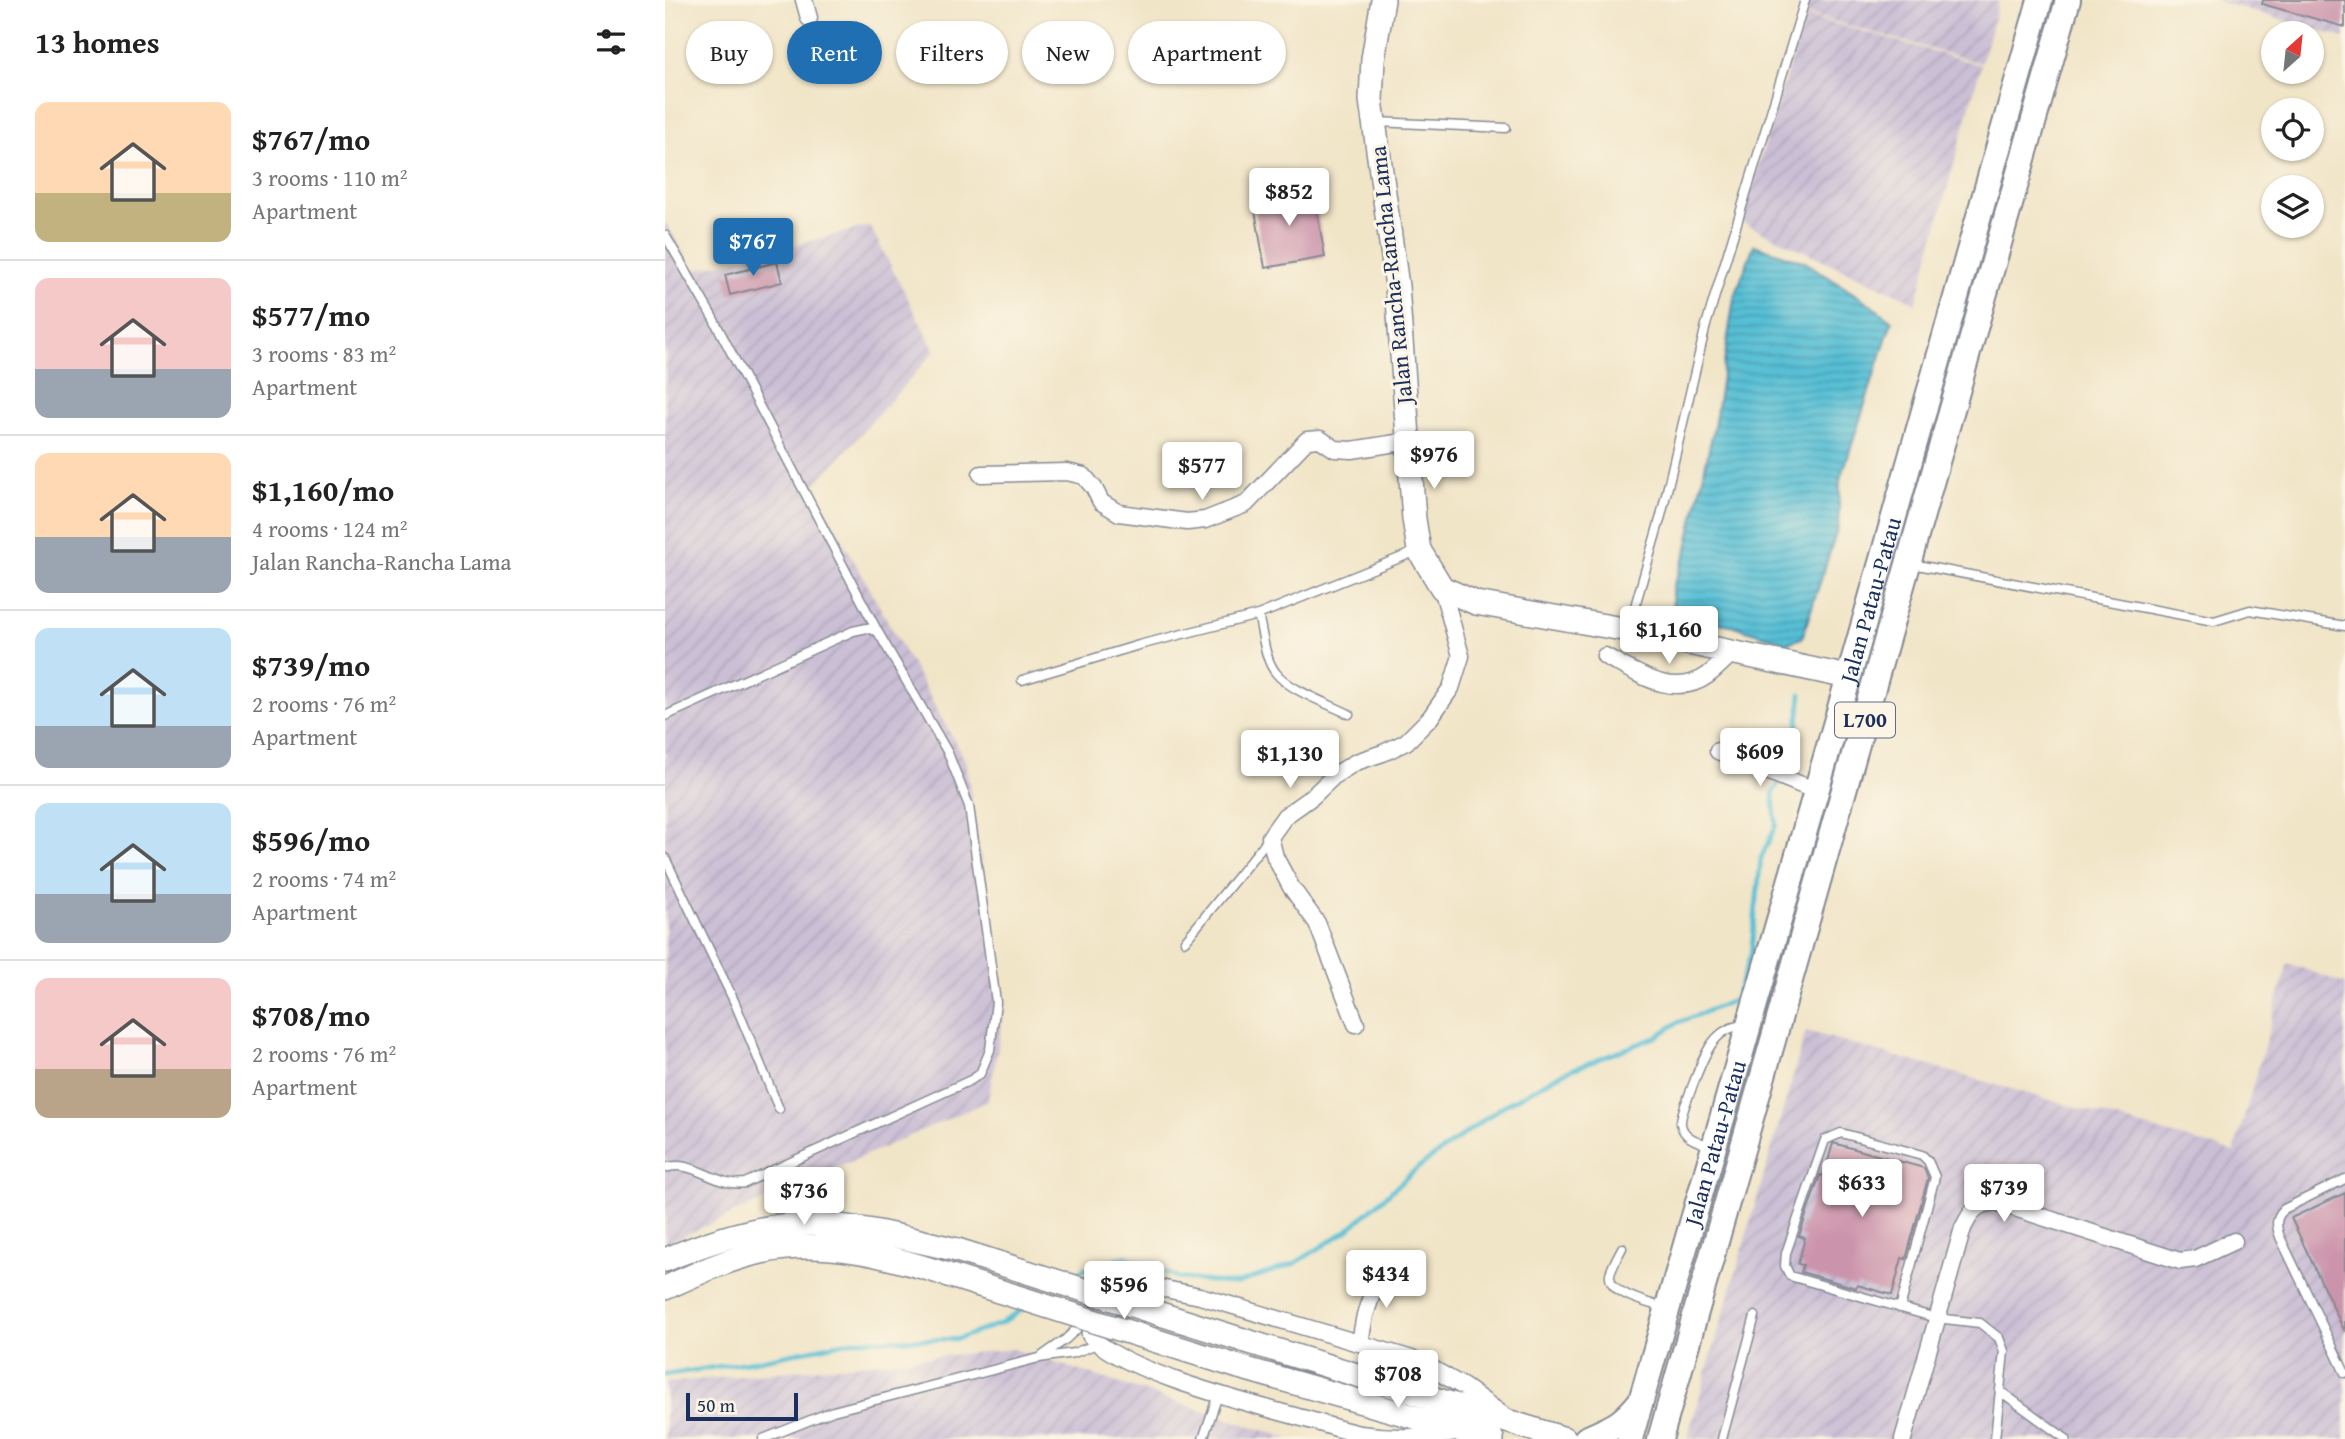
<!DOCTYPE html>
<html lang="en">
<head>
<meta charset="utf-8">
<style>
	body { margin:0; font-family:"Gentium Book Plus",serif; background:#f6f6f6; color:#222; height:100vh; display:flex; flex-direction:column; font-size:26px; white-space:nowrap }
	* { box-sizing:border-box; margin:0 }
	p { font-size:23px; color:#767676 }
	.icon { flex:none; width:38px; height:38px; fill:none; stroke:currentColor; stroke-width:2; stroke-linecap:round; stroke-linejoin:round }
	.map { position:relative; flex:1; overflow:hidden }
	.sheet { display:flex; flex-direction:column; background:#fff; width:665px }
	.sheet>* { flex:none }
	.guide { position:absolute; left:21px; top:21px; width:665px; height:63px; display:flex; gap:14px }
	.needle { width:46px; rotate:27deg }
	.controls { position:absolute; left:1596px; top:21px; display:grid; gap:14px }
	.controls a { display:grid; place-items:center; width:63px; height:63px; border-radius:50%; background:#fff; box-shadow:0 2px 5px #0004; font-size:35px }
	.scale { position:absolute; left:21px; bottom:18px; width:112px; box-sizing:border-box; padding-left:7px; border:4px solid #1b2f5e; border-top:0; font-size:19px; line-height:24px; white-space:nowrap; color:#1b2f5e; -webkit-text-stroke:5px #fcf5e5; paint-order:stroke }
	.price { position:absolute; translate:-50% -60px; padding:0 16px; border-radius:7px; background:#fff; color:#222; font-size:23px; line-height:46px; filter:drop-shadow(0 2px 4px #0008) }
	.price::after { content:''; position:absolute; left:50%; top:42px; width:21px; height:16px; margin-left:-10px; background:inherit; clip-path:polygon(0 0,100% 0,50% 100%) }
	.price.on { background:#1f6fb2; color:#fff }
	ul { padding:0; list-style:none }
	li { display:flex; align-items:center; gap:21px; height:175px; padding:0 35px }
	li+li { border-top:2px solid #e0e0e0 }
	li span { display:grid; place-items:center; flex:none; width:196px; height:140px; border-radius:14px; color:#555 }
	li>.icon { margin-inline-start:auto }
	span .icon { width:84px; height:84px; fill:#fffc; stroke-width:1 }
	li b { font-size:30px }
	h2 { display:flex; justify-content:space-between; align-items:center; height:84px; padding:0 35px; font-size:30px }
	.chip { padding:0 24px; border-radius:32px; background:#fff; box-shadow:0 2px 5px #0004; font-size:24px; line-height:63px }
	.chip.on { background:#1f6fb2; color:#fff }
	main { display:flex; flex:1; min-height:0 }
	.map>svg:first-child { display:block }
</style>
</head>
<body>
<main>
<section class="sheet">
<h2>13 homes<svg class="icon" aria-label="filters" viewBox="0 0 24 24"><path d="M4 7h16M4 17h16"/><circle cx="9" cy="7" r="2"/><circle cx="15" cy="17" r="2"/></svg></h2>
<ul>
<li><span style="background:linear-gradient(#ffd9b3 65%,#c2b280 0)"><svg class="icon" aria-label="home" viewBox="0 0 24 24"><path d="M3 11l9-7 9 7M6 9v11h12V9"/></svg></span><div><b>$767/mo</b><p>3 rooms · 110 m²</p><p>Apartment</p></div></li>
<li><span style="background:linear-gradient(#f6c9c9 65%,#9aa5b1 0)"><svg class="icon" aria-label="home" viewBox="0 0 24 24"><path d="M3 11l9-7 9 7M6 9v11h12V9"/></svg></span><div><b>$577/mo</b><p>3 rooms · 83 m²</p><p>Apartment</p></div></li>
<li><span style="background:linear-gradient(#ffd9b3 60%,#9aa5b1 0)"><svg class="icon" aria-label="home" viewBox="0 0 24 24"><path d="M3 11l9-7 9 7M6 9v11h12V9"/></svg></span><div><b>$1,160/mo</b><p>4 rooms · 124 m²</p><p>Jalan Rancha-Rancha Lama</p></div></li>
<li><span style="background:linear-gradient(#bfe0f5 70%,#9aa5b1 0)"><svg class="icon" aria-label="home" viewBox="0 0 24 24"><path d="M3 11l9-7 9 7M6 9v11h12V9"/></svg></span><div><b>$739/mo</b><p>2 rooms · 76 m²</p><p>Apartment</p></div></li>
<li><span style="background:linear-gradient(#bfe0f5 65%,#9aa5b1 0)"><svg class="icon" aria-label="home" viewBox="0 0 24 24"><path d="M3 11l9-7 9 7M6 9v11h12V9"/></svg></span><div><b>$596/mo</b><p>2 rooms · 74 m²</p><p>Apartment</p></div></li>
<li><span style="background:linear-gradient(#f6c9c9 65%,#b9a48a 0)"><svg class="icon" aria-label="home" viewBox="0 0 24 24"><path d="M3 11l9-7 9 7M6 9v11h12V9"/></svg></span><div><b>$708/mo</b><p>2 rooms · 76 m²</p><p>Apartment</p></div></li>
</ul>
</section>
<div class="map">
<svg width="1680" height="1439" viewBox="0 0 1680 1439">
	<defs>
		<pattern id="industrial-furrows" width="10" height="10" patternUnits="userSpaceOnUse" patternTransform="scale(1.75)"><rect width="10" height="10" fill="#cbbfd5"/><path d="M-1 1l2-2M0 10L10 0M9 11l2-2" fill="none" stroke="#aea4b9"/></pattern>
		<pattern id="water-rules" width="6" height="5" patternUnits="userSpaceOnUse" patternTransform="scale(1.75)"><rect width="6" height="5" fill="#57bfd5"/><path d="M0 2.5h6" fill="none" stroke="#479cb0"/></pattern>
	</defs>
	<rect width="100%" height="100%" fill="#fcf5e5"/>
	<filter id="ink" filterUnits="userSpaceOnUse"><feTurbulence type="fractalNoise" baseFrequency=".0143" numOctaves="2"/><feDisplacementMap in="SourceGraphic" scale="14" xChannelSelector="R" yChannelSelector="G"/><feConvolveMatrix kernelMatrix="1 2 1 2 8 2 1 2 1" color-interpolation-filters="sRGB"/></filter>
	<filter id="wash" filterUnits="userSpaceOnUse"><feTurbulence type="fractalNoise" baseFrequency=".00686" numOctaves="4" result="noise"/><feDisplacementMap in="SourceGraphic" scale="28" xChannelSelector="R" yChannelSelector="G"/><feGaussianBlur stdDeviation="1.57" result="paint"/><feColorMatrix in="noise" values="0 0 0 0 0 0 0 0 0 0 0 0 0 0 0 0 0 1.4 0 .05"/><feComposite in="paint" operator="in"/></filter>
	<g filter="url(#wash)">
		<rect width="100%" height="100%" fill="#f1e5c8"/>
		<path fill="url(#industrial-furrows)" d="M1143,0H1334L1316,63L1139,13Z
			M1549,0H1680V38Z
			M1140,15L1316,65L1251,303L1076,222Z
			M0,222L29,270L205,226L270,351L148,487L300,760L340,1008L323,1101L0,1244Z
			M1623,963L1680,984V1439H1022L1141,1031L1569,1152Z
			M348,1349L625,1439H0V1383Z"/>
		<path fill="url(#water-rules)" stroke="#39779a" stroke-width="2" d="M1089,245L1140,262L1202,302L1227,321L1175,481L1173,527L1137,638L1122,643L1066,625L1008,615L1007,589L1021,553L1050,422L1069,298Z"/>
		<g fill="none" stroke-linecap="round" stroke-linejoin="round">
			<path stroke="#57bfd5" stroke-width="4.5" d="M1119,774L1130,757L1136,694
				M406,1278L419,1269L461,1256L514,1278L570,1284L629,1264L683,1230L750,1170L838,1106L898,1073L991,1037L1012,1023L1070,1000L1086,954L1096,858L1111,825L1108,793L1115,781
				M0,1375L95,1360L193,1340L292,1339L335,1324L361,1307"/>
		</g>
		<g id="blocks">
			<path fill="#cc94ac" d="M1598,0H1680V27L1597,4Z
				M648,189L660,257L600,268L588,199Z
				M112,262L117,282L65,295L60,275Z
				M1168,1143L1259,1168L1263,1178L1241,1259L1237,1258L1227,1295L1192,1285L1191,1288L1136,1272L1138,1265L1133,1264L1140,1238L1134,1236L1155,1175L1159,1176Z
				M1680,1193V1332L1626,1218Z"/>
		</g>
	</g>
	<g filter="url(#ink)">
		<use href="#blocks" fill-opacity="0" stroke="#868a93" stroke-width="2"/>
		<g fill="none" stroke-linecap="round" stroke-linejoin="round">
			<defs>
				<path id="lane" d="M712,122L841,128
					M0,235L48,318L213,632
					M1247,564L1549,621L1585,610L1680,626
					M593,615C598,632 599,659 611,673C624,690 664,704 684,714
					M964,627L996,516L1041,325L1140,0
					M357,680L474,645L593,615L752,551
					M0,716L188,631L202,628L213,632L283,753L304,806L331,1002L325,1050L315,1074L306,1080L80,1183C51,1188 28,1158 0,1168
					M0,858L70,1003L114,1109
					M520,941L605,837
					M1045,1146C1034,1142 1018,1138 1016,1124C1015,1114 1024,1097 1027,1087C1038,1060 1046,1027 1080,1025
					M1680,1179L1619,1209C1610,1218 1611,1226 1615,1237L1680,1373
					M957,1248C953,1256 947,1266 945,1274C942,1294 985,1303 999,1308
					M1235,1308L1270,1177L1263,1161L1257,1155L1176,1133L1160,1140L1121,1253L1120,1266L1125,1276L1271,1318L1315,1323L1334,1338L1339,1351L1330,1439
					M377,1356L401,1339L418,1323
					M1335,1391L1401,1439
					M98,1439L168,1411L374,1358L409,1353L432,1344
					M538,1439L553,1395
					M1057,1439L1090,1316"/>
				<path id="street" d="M139,0L144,18
					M316,474L402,472L419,476L429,488L436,502L454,513L522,522L540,520L581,504L642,440L655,439L670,449L687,450L744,441
					M940,656C972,673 1009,700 1043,675C1052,668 1060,660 1068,652
					M1053,751L1151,791
					M691,1024L652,923L626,887L610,857L605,837L620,816L648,796L670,775L691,762L718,753L741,742L765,718L786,688L796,656L777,588
					M695,1342L700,1315L715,1270
					M797,1432C763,1438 729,1439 695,1434C674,1430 654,1422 633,1417C587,1404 452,1370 425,1335L424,1317L485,1291L500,1289L535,1296L754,1361L799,1387L838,1415
					M1238,1439L1298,1228C1307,1210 1310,1204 1331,1202L1515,1261L1530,1259L1569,1241"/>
				<path id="secondary" d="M718,0L708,59L706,100L732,286L749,519L754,550L777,588L811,603L963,630L1183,677
					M0,1260C44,1241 96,1224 145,1224C194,1225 244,1239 292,1250
					M0,1288C31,1274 63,1259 96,1252C159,1238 224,1256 283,1275
					M578,1340L900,1439
					M574,1367L827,1439"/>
				<g id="primary">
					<path d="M921,1439C947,1427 955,1426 974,1403"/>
					<path id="s1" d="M965,1439L1175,708L1375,0"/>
					<path d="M995,1439L1403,0"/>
				</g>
			</defs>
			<use href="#lane" stroke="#868a93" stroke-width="11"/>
			<use href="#street" stroke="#868a93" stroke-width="19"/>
			<use href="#secondary" stroke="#868a93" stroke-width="26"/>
			<use href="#primary" stroke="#868a93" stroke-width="28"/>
			<use href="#lane" stroke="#fff" stroke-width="8"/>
			<use href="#street" stroke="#fff" stroke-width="16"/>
			<use href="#secondary" stroke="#fff" stroke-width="23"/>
			<use href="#primary" stroke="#fff" stroke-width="24"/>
			<defs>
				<path id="secondary-bridge" d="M292,1250L578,1340
					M283,1275L574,1367"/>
			</defs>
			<use href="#secondary-bridge" stroke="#868a93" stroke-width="26" stroke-linecap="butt"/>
			<use href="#secondary-bridge" stroke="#fff" stroke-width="23"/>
		</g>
	</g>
	<g text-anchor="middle" stroke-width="6" stroke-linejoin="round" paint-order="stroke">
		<rect fill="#fcf5e5" stroke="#5e6a86" stroke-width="2" x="1170" y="702.5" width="60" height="35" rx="5"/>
		<g font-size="21" font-weight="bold" fill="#1b2f5e">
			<text x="1200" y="727">L700</text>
		</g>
		<g font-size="23" fill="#1b2f5e" stroke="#fcf5e5">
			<text transform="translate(726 275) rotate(-96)" y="8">Jalan Rancha-Rancha Lama</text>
			<text dy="8" stroke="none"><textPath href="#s1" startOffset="873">Jalan Patau-Patau</textPath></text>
			<text dy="8" stroke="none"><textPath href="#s1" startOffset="308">Jalan Patau-Patau</textPath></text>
		</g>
	</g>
</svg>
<div class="controls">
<a><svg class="needle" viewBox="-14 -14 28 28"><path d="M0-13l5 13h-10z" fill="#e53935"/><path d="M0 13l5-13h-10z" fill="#767676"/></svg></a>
<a><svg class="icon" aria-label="locate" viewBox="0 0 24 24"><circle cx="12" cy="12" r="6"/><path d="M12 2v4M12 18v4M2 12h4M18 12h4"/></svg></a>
<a><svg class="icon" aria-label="layers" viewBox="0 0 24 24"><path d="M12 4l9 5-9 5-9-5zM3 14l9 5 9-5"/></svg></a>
</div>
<div class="scale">50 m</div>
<b class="price" style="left:624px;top:228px">$852</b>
<b class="price on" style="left:88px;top:278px">$767</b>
<b class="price" style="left:769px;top:491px">$976</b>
<b class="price" style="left:537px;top:502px">$577</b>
<b class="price" style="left:1004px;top:666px">$1,160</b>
<b class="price" style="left:1095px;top:788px">$609</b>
<b class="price" style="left:625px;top:790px">$1,130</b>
<b class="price" style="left:1197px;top:1219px">$633</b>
<b class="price" style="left:1339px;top:1224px">$739</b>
<b class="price" style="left:139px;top:1227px">$736</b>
<b class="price" style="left:721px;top:1310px">$434</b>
<b class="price" style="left:459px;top:1321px">$596</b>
<b class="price" style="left:733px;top:1410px">$708</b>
<div class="guide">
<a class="chip">Buy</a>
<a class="chip on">Rent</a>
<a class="chip">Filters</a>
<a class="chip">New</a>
<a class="chip">Apartment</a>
</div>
</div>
</main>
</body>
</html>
